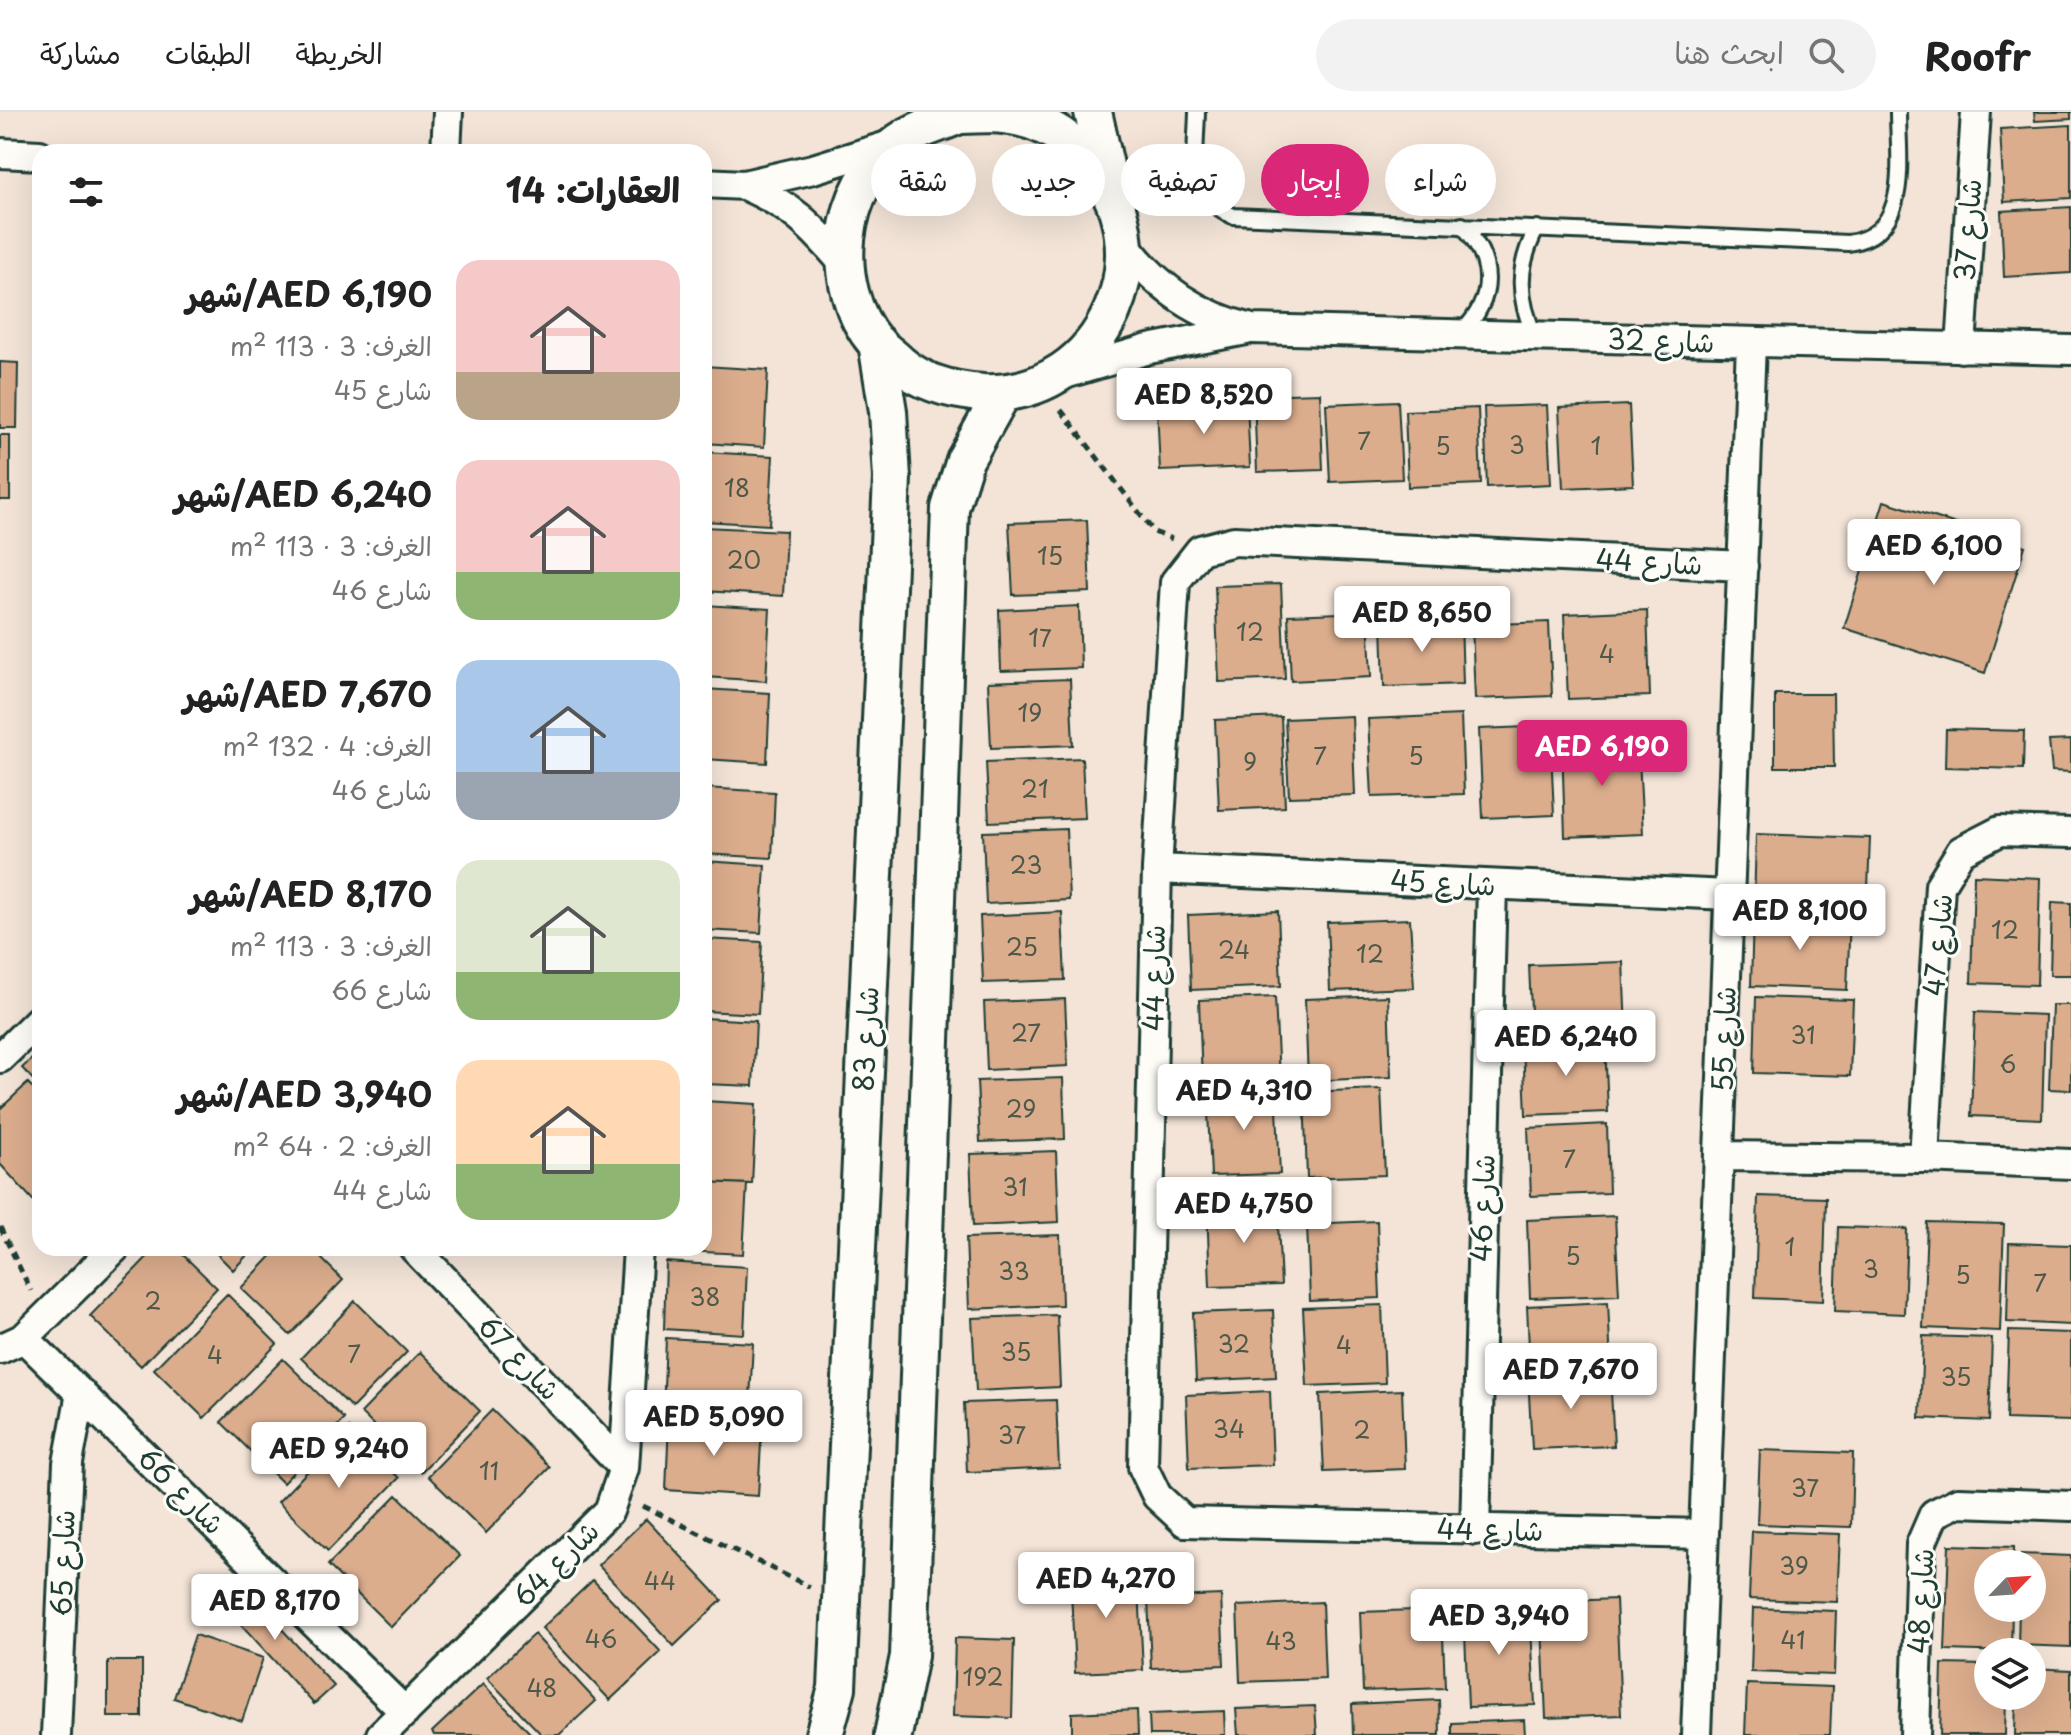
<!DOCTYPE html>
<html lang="ar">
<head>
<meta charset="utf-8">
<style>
	body { margin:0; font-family:"Playpen Sans","Playpen Sans Arabic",sans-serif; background:#f2f2f2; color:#222; direction:rtl; height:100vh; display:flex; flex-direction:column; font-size:30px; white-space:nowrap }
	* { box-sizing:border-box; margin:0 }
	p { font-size:26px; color:#767676 }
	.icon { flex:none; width:44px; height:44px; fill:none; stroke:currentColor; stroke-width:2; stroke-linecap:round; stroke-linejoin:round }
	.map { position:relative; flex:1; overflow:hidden; direction:ltr }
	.sheet { position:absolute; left:32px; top:32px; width:680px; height:1112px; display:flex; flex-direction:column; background:#fff; border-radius:24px; box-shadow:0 8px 32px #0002; direction:rtl }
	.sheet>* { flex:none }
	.hud { position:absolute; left:736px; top:32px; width:760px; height:72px; direction:rtl; display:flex; gap:16px }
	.needle { width:52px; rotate:65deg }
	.tools { position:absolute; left:1974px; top:1438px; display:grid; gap:16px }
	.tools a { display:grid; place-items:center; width:72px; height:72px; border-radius:50%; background:#fff; box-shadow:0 8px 32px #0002; font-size:40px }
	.price { position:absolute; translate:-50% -68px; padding:0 18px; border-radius:8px; background:#fff; color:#222; font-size:26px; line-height:52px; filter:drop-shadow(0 2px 4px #0008) }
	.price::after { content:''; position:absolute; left:50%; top:48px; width:24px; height:18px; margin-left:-12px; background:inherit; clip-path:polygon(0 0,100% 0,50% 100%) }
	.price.active { background:#db2777; color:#fff }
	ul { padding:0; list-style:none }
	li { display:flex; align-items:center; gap:24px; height:200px; padding:0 32px }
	li span { display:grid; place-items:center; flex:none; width:224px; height:160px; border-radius:24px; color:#555 }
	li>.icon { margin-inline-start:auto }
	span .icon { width:96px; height:96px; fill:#fffc; stroke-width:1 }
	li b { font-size:34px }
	h2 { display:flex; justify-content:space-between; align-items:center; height:96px; padding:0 32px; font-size:34px }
	.chip { padding:0 28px; border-radius:36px; background:#fff; box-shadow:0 8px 32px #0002; font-size:28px; line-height:72px }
	.chip.active { background:#db2777; color:#fff }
	header { display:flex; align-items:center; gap:48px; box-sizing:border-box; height:112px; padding:0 40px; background:#fff; border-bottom:2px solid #e0e0e0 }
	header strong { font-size:38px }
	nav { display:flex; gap:44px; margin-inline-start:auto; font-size:28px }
	.search { width:560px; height:72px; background:#f2f2f2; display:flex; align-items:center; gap:20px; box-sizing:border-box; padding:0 28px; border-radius:44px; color:#767676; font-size:30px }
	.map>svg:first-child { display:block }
</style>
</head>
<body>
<header>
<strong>Roofr</strong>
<div class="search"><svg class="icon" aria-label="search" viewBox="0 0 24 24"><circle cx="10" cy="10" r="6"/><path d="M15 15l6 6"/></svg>ابحث هنا</div>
<nav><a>الخريطة</a><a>الطبقات</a><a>مشاركة</a></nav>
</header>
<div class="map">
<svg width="2071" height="1623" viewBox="0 0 2071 1623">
	<rect width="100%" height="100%" fill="#f3e4d7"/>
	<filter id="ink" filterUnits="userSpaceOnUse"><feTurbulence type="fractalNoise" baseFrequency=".0125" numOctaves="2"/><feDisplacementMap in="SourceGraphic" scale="16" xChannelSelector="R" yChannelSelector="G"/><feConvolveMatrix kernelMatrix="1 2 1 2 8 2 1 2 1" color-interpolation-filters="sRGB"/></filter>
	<g filter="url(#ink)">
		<path fill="#dbad8d" stroke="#1f3d34" stroke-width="2" d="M2034,0H2071V7L2035,9Z
			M2071,13V86L2004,90L2000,17Z
			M2071,95V161L2004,165L2001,99Z
			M0,250L18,251L17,316H0Z
			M704,254L768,258L764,335L704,331Z
			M1320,281L1323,358L1257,360L1254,283Z
			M1398,289L1402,367L1330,370L1326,292Z
			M1247,290L1250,355L1160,359L1157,294Z
			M1547,293L1551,372L1487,375L1484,295Z
			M1629,293L1633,373L1563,376L1559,296Z
			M1478,296L1481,372L1408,375L1405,299Z
			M0,323H10V388H0Z
			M704,340L773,344L769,413L704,409Z
			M1884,389L2025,434L1985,561L1844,516Z
			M1087,408L1090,480L1013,483L1009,411Z
			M704,415L786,419L783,484L704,479Z
			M1281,472L1285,567L1219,570L1215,474Z
			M704,493L770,497L766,569L704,565Z
			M1079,494L1081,556L1001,559L999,498Z
			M1647,498L1650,584L1568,587L1564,502Z
			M1368,500L1371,565L1291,569L1288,503Z
			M1461,508L1463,572L1384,575L1382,511Z
			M1549,510L1552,584L1475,587L1472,513Z
			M1070,567L1073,633L991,636L988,570Z
			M704,577L770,581L767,651L704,647Z
			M1775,582H1833L1834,655H1775Z
			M1461,603L1464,682L1372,685L1368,607Z
			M1352,604L1355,683L1289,685L1285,607Z
			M1281,605L1285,695L1219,698L1215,608Z
			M1550,614L1554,703L1483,706L1479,617Z
			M1946,617L2024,619L2023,657L1945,655Z
			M1638,627L1643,722L1565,725L1562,630Z
			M2071,628V660L2052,659L2049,629Z
			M1082,646L1085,706L989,710L986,650Z
			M704,676L775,680L772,746L704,742Z
			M1066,717L1069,788L986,792L983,720Z
			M1756,722L1870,726L1867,801L1754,797Z
			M704,749L765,753L761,821L704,818Z
			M1974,763L2040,766L2037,873L1971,871Z
			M2052,790L2071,791V863H2050Z
			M1278,799L1281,874L1191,878L1188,803Z
			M1062,800L1065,868L983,871L980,804Z
			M1753,803L1850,806L1847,878L1751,874Z
			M1410,807L1414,876L1330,879L1327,810Z
			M704,827L762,830L758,902L704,899Z
			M1623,850L1626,917L1532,921L1529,853Z
			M1388,884L1391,965L1308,969L1305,887Z
			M1275,885L1279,967L1202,970L1199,888Z
			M1756,885L1853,888L1850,964L1754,961Z
			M1065,887L1068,954L987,958L984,890Z
			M2052,893H2071V978L2049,977Z
			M1975,900L2045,903L2042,1007L1971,1004Z
			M704,906L756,909L753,974L704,972Z
			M1605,930L1608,1000L1526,1003L1523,933Z
			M40,939V975L22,956Z
			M1063,966L1065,1027L980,1030L977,969Z
			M28,971L40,984V1096L0,1052V997Z
			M1276,975L1280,1062L1211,1064L1207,978Z
			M1381,977L1385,1063L1307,1066L1304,980Z
			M704,989L756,992L752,1072L704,1070Z
			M1607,1012L1609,1081L1531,1084L1528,1016Z
			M1056,1039L1059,1110L973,1114L970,1042Z
			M704,1070L747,1072L743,1142L664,1138L704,1136Z
			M1758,1084L1826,1086L1823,1189L1755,1186Z
			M1277,1091L1281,1173L1210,1175L1207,1094Z
			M1615,1104L1619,1183L1530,1186L1527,1108Z
			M1377,1109L1380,1186L1310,1189L1307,1112Z
			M1927,1110L2004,1112L2000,1219L1923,1216Z
			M1838,1115L1907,1117L1904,1202L1835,1199Z
			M1060,1123L1062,1193L969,1197L966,1126Z
			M2009,1131L2071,1133V1213L2007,1210Z
			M156,1136H176L217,1176L141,1254L90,1204Z
			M211,1136H254L233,1158Z
			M279,1136H311L343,1168L290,1223L241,1176Z
			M666,1150L747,1155L744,1222L664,1217Z
			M227,1182L277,1232L204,1306L154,1257Z
			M355,1189L407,1240L352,1296L301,1246Z
			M1608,1190L1611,1254L1530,1257L1527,1194Z
			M1382,1193L1385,1271L1307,1274L1303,1196Z
			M1273,1198L1276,1265L1196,1269L1193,1201Z
			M1057,1203L1060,1275L976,1279L972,1206Z
			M2009,1219L2071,1221V1309L2006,1307Z
			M1923,1224L1992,1226L1989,1309L1920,1306Z
			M666,1226L753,1231L749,1306L663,1301Z
			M420,1240L480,1299L421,1360L361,1301Z
			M283,1247L344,1307L283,1371L221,1310Z
			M1610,1261L1614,1334L1532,1337L1528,1265Z
			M1402,1278L1405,1357L1324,1360L1320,1282Z
			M1270,1279L1273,1353L1189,1356L1186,1283Z
			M1056,1288L1059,1356L967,1360L964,1291Z
			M492,1298L550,1355L486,1421L428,1364Z
			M669,1309L762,1314L758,1384L666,1378Z
			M349,1316L399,1366L328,1439L278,1390Z
			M1760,1338L1853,1341L1851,1415L1757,1412Z
			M397,1383L460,1444L391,1515L328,1453Z
			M646,1407L722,1488L674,1534L598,1453Z
			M1752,1419L1840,1422L1837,1490L1749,1487Z
			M1949,1433L2014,1435V1452H1988V1496H2012L2011,1540L1945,1538Z
			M2021,1442L2071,1444V1535L2018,1533L2019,1496H2032V1452H2021Z
			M1138,1455L1143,1558L1075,1561L1070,1458Z
			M236,1467L334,1574L314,1592L216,1485Z
			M593,1468L661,1540L610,1588L542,1516Z
			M1221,1483L1224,1553L1151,1556L1148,1486Z
			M1616,1487L1621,1603L1546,1606L1541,1490Z
			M1322,1490L1325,1567L1240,1570L1237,1494Z
			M1530,1494L1535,1593L1468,1595L1464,1497Z
			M1753,1496L1836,1499L1834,1563L1751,1560Z
			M1442,1497L1445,1576L1363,1579L1360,1500Z
			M534,1522L596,1589L559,1623H542L487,1566Z
			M195,1523L263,1546L242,1609L174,1586Z
			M955,1526L1014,1528L1012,1606L953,1604Z
			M108,1549H142V1605H108Z
			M1942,1552L1988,1553V1584H2006L2005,1623H1940Z
			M2032,1556L2071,1558V1623H2015L2016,1584H2032Z
			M483,1572L532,1623H434L432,1620Z
			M1747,1572L1832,1575L1830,1623H1745Z
			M1439,1588L1440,1623H1353L1352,1592Z
			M1315,1594L1317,1623H1238L1236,1597Z
			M1137,1598L1138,1623H1072V1601Z
			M1224,1599L1225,1623H1150L1149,1602Z
			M1524,1608L1525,1623H1452V1611Z"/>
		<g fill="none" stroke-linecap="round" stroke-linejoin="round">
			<defs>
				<path id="service" d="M1197,0C1196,42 1186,83 1233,104L1848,131C1912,122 1898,48 1898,0
					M1461,221C1496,186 1495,148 1462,113
					M1535,224C1517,186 1517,153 1537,116"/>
				<path id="minor" d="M446,40L448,0
					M0,41L40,43
					M704,71L744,73L813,57L897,31
					M744,73C791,93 812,114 845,153
					M1125,133C1159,177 1198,204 1252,217L2071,238
					M1961,236L1976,0
					M1061,263L1149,237L1246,218
					M1157,757L1729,783
					M0,946L40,907
					M1719,1044L1924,1046L2071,1052
					M1924,1046L1940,773L1961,739L2000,719L2071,721
					M414,1136L624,1356
					M24,1226L405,1600
					M0,1237L24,1226L115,1136
					M1475,1418L1492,774
					M1704,1422L1185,1410L1157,1384L1143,1355L1157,757L1175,470L1200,438L1234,429L1743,454
					M56,1623L68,1351L81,1281
					M381,1623L609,1399L624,1356L638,1136
					M1696,1623L1751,232
					M1915,1623L1921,1432L1934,1402L1958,1390L2071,1394"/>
				<path id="tertiary" d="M1093,0L1108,67
					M961,3C981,2 1001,1 1021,6C1047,12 1069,27 1087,47C1169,135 1106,286 983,281C952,279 922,271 899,251C892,244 883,238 876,231C827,173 838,75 899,30C921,14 943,12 965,0
					M824,1623L837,1576L892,366L888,299L877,231
					M893,1623L909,1544L950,396L965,348L1002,282"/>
			</defs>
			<use href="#service" stroke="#1f3d34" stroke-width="20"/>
			<use href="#minor" stroke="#1f3d34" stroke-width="34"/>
			<use href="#tertiary" stroke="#1f3d34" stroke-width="42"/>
			<path stroke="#1f3d34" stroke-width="5" stroke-dasharray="8 6" stroke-linecap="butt" d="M1061,298L1154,420L1172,427
				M0,1115L31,1179
				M643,1394L810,1475"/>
			<use href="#service" stroke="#fdfcf7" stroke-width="14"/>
			<use href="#minor" stroke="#fdfcf7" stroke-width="28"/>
			<use href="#tertiary" stroke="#fdfcf7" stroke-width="36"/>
		</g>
	</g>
	<g text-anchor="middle" stroke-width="6" stroke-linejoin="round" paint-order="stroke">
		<g font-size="24" fill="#4e594a">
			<text x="1364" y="338">7</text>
			<text x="1517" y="342">3</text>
			<text x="1443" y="343">5</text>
			<text x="1596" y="343">1</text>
			<text x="737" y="385">18</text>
			<text x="1050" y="453">15</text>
			<text x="744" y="457">20</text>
			<text x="1250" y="529">12</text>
			<text x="1040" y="535">17</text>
			<text x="1607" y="551">4</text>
			<text x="1030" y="610">19</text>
			<text x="1320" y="653">7</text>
			<text x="1416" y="653">5</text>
			<text x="1250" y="659">9</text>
			<text x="1035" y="686">21</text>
			<text x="1026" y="762">23</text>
			<text x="2005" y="827">12</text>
			<text x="1022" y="844">25</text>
			<text x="1234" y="847">24</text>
			<text x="1370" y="851">12</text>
			<text x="1026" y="930">27</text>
			<text x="1803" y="932">31</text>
			<text x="2008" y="961">6</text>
			<text x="1021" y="1006">29</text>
			<text x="1569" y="1056">7</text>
			<text x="1015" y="1084">31</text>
			<text x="1790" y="1144">1</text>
			<text x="1573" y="1153">5</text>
			<text x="1871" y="1166">3</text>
			<text x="1014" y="1168">33</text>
			<text x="1963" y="1172">5</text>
			<text x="2040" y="1180">7</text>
			<text x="705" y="1194">38</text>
			<text x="153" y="1198">2</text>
			<text x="1234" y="1241">32</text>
			<text x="1344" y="1242">4</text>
			<text x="1016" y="1249">35</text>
			<text x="354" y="1251">7</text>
			<text x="215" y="1252">4</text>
			<text x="1956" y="1274">35</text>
			<text x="1229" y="1326">34</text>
			<text x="1362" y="1327">2</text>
			<text x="1012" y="1332">37</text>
			<text x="489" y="1368">11</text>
			<text x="1805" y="1385">37</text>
			<text x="1794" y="1463">39</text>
			<text x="660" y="1478">44</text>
			<text x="601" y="1536">46</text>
			<text x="1793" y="1537">41</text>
			<text x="1281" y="1538">43</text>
			<text x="983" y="1574">192</text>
			<text x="542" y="1585">48</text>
		</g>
		<g font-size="28" fill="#1f3d34" stroke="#fdfcf7">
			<text transform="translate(1968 118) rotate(-86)" y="10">شارع 37</text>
			<text transform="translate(1661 229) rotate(2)" y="10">شارع 32</text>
			<text transform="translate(1649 450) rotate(3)" y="10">شارع 44</text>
			<text transform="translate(1443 771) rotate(3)" y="10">شارع 45</text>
			<text transform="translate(1938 833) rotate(-85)" y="10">شارع 47</text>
			<text transform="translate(1154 866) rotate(-89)" y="10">شارع 44</text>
			<text transform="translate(866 927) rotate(-87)" y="10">شارع 83</text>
			<text transform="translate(1724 927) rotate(-88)" y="10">شارع 55</text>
			<text transform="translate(1483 1096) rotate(-88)" y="10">شارع 46</text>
			<text transform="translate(519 1246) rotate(46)" y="10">شارع 67</text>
			<text transform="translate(181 1379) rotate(45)" y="10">شارع 66</text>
			<text transform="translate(1490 1418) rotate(1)" y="10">شارع 44</text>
			<text transform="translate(63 1451) rotate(-88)" y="10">شارع 65</text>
			<text transform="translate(556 1452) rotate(-45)" y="10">شارع 64</text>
			<text transform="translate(1921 1489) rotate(-87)" y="10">شارع 48</text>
		</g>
	</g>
</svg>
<div class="tools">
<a><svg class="needle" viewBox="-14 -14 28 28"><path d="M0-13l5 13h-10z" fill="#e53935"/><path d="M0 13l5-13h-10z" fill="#767676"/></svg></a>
<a><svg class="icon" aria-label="layers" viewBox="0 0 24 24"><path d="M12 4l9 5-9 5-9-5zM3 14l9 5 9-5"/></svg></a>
</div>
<b class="price" style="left:1204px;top:324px">AED 8,520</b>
<b class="price" style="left:1934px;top:475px">AED 6,100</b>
<b class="price" style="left:1422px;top:542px">AED 8,650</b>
<b class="price active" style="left:1602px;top:676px">AED 6,190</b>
<b class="price" style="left:1800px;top:840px">AED 8,100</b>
<b class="price" style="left:1566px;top:966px">AED 6,240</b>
<b class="price" style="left:1244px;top:1020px">AED 4,310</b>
<b class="price" style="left:1244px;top:1133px">AED 4,750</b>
<b class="price" style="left:1571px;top:1299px">AED 7,670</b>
<b class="price" style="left:714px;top:1346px">AED 5,090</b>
<b class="price" style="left:339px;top:1378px">AED 9,240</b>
<b class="price" style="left:1106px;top:1508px">AED 4,270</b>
<b class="price" style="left:275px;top:1530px">AED 8,170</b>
<b class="price" style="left:1499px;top:1545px">AED 3,940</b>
<div class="hud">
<a class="chip">شراء</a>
<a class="chip active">إيجار</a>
<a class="chip">تصفية</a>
<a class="chip">جديد</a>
<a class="chip">شقة</a>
</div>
<section class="sheet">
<h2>العقارات: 14<svg class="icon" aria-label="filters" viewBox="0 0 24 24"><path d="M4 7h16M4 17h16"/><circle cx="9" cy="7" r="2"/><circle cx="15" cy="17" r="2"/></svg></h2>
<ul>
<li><span style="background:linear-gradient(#f6c9c9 70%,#b9a48a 0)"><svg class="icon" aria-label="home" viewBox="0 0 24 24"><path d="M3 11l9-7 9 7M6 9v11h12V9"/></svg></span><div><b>AED 6,190/شهر</b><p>الغرف: 3 · 113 m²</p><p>شارع 45</p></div></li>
<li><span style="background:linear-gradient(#f6c9c9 70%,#8fb573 0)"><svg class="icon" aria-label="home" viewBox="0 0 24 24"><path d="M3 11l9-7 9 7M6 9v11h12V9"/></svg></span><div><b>AED 6,240/شهر</b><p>الغرف: 3 · 113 m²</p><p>شارع 46</p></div></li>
<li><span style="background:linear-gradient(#a9c7e8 70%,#9aa5b1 0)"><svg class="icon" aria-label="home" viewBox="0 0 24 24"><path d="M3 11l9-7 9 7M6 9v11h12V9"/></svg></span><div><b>AED 7,670/شهر</b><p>الغرف: 4 · 132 m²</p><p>شارع 46</p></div></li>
<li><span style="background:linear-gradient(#dfe7d0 70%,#8fb573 0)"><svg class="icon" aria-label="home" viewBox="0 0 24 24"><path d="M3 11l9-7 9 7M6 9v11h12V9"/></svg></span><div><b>AED 8,170/شهر</b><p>الغرف: 3 · 113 m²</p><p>شارع 66</p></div></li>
<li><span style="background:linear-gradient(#ffd9b3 65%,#8fb573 0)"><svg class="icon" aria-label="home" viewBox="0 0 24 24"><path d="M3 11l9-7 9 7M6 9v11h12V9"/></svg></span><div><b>AED 3,940/شهر</b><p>الغرف: 2 · 64 m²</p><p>شارع 44</p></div></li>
</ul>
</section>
</div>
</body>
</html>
